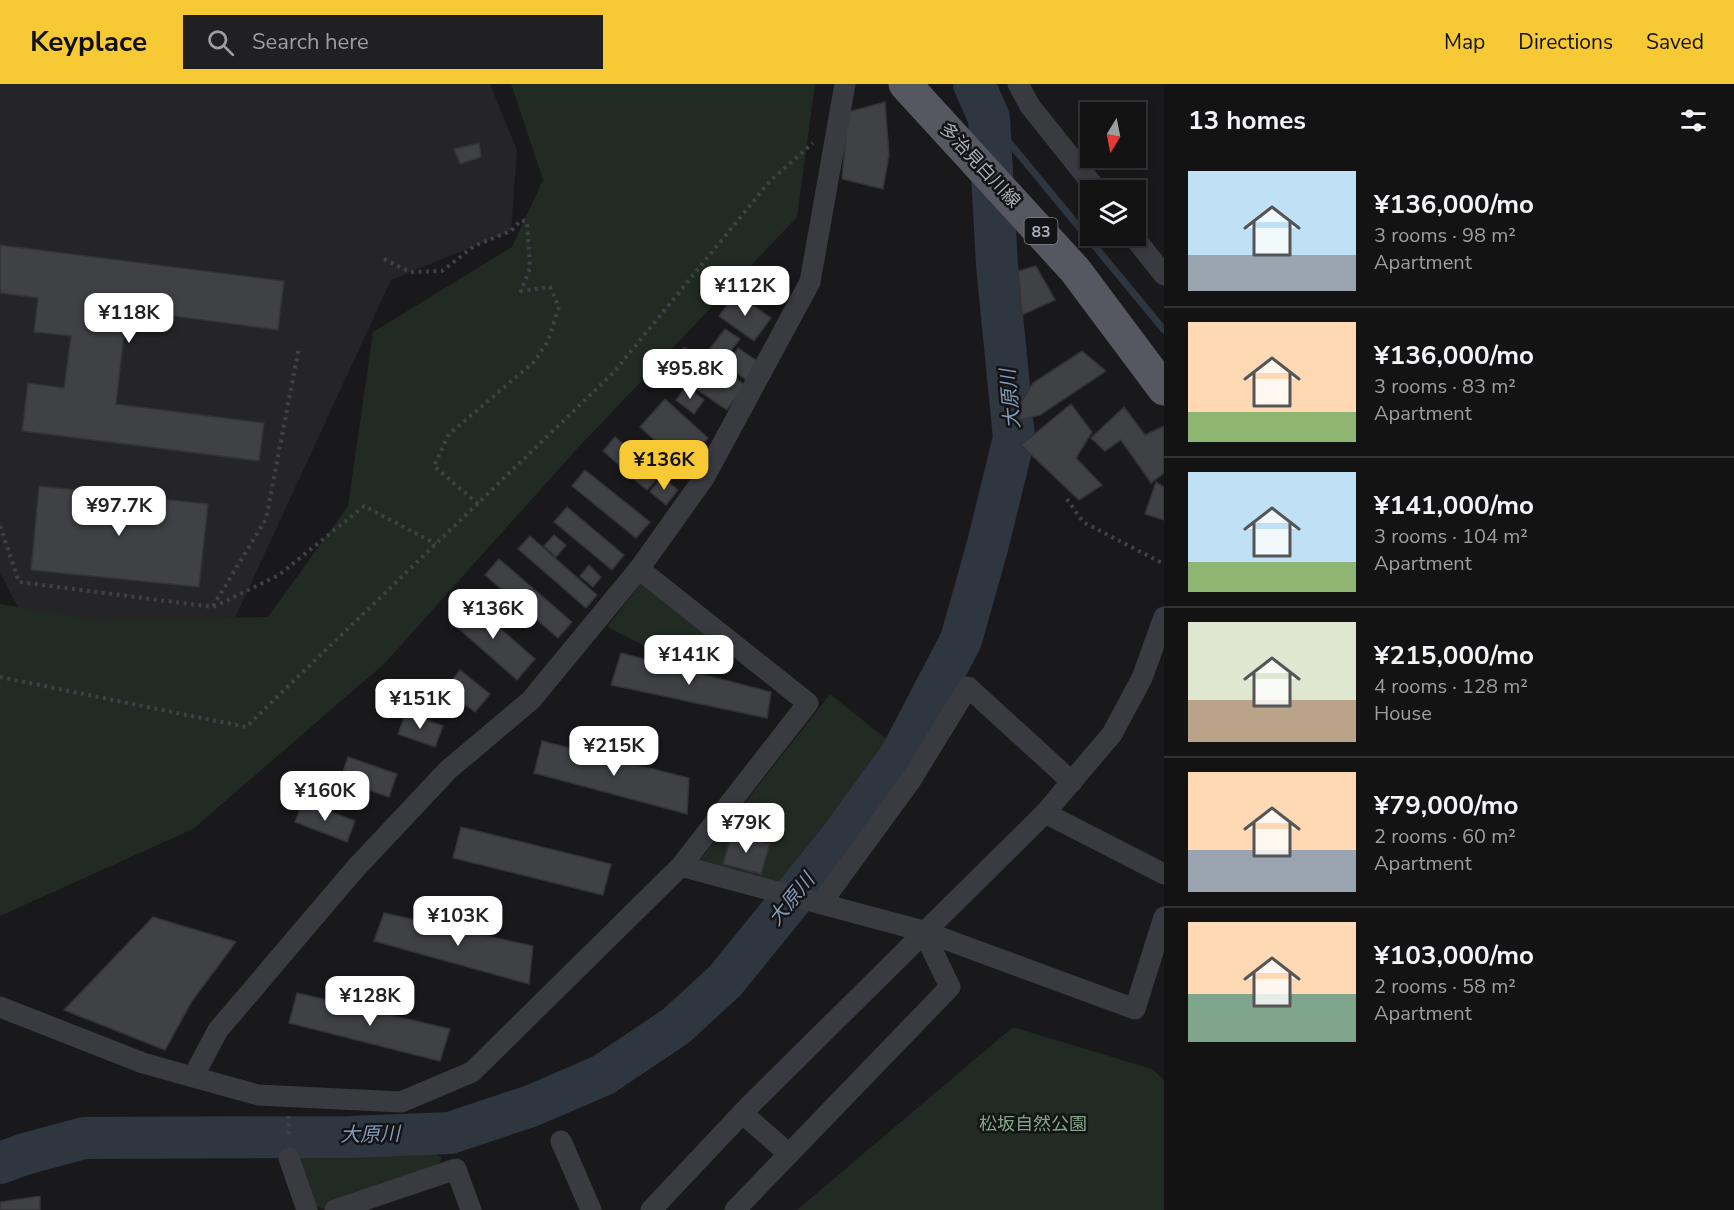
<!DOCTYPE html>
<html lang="en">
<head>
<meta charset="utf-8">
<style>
	body { margin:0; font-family:"Nunito Sans","Noto Sans JP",sans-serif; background:#202022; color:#f1f3f6; height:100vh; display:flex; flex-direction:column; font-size:22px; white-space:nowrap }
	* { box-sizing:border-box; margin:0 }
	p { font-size:20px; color:#9d9ea0 }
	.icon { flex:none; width:33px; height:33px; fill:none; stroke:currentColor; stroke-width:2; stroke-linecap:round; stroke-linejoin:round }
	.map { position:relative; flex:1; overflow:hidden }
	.sheet { display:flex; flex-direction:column; background:#131314; width:570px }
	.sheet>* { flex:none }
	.needle { width:39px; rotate:190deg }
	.buttons { position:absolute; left:1080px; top:18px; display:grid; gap:12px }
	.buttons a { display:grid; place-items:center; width:66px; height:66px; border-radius:0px; background:#131314; box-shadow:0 3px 9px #0003,0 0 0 2px #323234; font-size:30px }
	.price { position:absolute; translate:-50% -51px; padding:0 14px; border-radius:12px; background:#fff; color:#222; font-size:20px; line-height:39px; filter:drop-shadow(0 2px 3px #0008) }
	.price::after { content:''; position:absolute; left:50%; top:36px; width:18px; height:14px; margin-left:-9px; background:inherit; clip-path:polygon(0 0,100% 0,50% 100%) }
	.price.current { background:#f7ca35; color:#111 }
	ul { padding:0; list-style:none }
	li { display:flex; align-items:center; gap:18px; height:150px; padding:0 24px }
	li+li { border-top:2px solid #323234 }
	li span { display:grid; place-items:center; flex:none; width:168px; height:120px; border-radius:0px; color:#555 }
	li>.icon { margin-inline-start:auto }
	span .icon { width:72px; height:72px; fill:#fffc; stroke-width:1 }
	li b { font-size:26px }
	h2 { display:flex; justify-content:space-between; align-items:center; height:72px; padding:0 24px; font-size:26px }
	header { display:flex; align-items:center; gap:36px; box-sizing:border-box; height:84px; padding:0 30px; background:#f7ca35; color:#111 }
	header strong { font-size:28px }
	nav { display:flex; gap:33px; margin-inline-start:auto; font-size:21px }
	.search { width:420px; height:54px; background:#202022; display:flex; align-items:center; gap:15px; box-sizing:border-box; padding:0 21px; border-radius:0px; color:#9d9ea0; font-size:22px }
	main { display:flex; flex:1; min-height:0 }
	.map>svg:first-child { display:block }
</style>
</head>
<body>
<header>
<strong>Keyplace</strong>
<div class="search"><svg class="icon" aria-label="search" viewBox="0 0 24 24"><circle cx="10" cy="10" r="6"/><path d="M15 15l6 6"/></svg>Search here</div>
<nav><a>Map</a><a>Directions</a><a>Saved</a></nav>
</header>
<main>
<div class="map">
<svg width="1164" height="1126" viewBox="0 0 1164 1126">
	<rect width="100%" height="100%" fill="#19191b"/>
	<path fill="#252528" d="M0,0H490L517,66L511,147L391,196L229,547L22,531L0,489Z"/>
	<path fill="#212a23" d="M511,0H815L797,133L576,366L385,579L193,745L0,832V520L102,537L268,533L348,422L373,248L512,163L543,96Z
		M643,497L711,550L672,576L607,543Z
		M830,610L890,658L786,801L699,777Z
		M1013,943L1152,985L1164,996V1126H797Z
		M433,1069L442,1074L437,1084L322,1125L310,1118L296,1071Z"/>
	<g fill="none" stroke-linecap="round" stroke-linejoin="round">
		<path stroke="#2e3640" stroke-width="7" d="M989,34L1164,246"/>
		<path stroke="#2e3640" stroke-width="42" d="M0,1079L25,1070L84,1054L350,1053L450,1049L531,1022L603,991L676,942L725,897L837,759L901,671L961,556L988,460L1014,354L997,181L989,34L974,0"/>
	</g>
	<path fill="#404145" stroke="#333337" stroke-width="1.5" d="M885,18L889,71L883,105L842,95L848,28Z
		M479,59L481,73L460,80L454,65Z
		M0,161L284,197L278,246L127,226L116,320L264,339L259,377L22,347L28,299L64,304L71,252L34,248L38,214L0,209Z
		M1036,182L1055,216L1022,231L1018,187Z
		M736,209L771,234L754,257L719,232Z
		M725,245L740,255L723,277L708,267Z
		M684,263L697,272L687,285L675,275Z
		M738,264L760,279L748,297L726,282Z
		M1082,267L1106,287L1040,331L1020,336L1021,318L1033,299Z
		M704,273L745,301L727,326L686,298Z
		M686,302L704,316L694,330L676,316Z
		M665,315L708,354L683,382L640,343Z
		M1071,320L1092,348L1076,374L1102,401L1079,416L1021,361Z
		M1124,323L1145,351L1164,342V389L1151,399L1121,356L1105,367L1091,354Z
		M615,353L639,373L627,388L603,367Z
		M659,371L667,377L660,387L651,381Z
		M642,376L660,391L647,406L630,392Z
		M585,386L650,438L636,454L572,402Z
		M662,393L678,406L666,421L650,408Z
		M1156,398L1164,403V436L1145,430Z
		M39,402L208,420L199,503L31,486Z
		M567,423L624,471L612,486L554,438Z
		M554,451L566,461L556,473L544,462Z
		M530,452L597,511L586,524L518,465Z
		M499,475L572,538L558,554L485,491Z
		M589,481L601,493L593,503L580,492Z
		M469,517L535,575L517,596L451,538Z
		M621,569L771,608L767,634L611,601Z
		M460,586L490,610L475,628L445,605Z
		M406,628L443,642L435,663L398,650Z
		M542,657L689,694L687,730L534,689Z
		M348,673L397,690L389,713L340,696Z
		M303,717L355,737L347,758L295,738Z
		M461,743L611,780L603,811L453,774Z
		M732,749L770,760L761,790L723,780Z
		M384,829L533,862L529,900L374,857Z
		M153,833L236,858L192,917L165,966L64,926Z
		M297,909L450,945L440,977L289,939Z
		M40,1112V1126H0V1118Z"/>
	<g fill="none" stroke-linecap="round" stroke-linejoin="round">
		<path stroke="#404148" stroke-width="4" stroke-dasharray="3 4.5" stroke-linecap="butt" d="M384,175L410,188L442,187L474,162L511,147L521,136L527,138L530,184L521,207L550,203L559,223L548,257L534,278L449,350L434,382L478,420
			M1067,415L1083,438L1164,480
			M0,442L19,498L213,523L279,491L364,422L436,460
			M213,522L266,435L299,263
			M0,593L246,643L614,288L770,97L813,59
			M289,1032V1055"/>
		<path stroke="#3a3a41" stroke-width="21" d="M1018,0L1030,22L1097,106
			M1133,152L1164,191
			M639,485L808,619L681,782L923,847L1135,925L1164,833
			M1045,729L1164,790
			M822,818L911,696L968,603L1072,698
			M0,923L143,979L193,993L218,946L355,785L448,686L531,616L639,485L704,394L810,198L845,0
			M193,993L258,1011L401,1018L472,988L681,782
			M742,1029L789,1070
			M561,1057L591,1126
			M289,1074L307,1126
			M335,1126L456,1085L471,1126
			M651,1126L750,1021L1045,729L1112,650L1142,594L1164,533
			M735,1126L950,903L923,847"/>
		<path stroke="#565760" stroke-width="33" d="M905,0L1075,186L1164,305"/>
	</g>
	<g text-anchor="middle" stroke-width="5" stroke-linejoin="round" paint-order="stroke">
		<rect fill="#141416" stroke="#7e808a" stroke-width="1.5" x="1024.5" y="134" width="33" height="26" rx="4.5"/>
		<g font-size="16" font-weight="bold" fill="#abaebb">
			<text x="1041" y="153">83</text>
		</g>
		<g font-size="18" fill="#abaebb" stroke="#141416">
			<text transform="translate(980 81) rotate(47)" y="6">多治見白川線</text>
		</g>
		<g font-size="18" fill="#82a788" stroke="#141416">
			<text x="1033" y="1046">松坂自然公園</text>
		</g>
		<g font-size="20" font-style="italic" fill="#8299b7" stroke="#141416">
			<text transform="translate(1010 315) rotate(-95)" y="7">大原川</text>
			<text transform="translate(791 815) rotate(-51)" y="7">大原川</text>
			<text transform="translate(370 1050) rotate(-1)" y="7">大原川</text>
		</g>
	</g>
</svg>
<div class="buttons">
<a><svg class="needle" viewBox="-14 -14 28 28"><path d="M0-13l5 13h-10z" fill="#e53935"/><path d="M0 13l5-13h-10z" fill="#9d9ea0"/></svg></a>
<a><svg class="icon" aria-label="layers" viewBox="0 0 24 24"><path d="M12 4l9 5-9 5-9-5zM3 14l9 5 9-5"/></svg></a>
</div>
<b class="price" style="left:745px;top:233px">¥112K</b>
<b class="price" style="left:129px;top:260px">¥118K</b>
<b class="price" style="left:690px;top:316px">¥95.8K</b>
<b class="price current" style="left:664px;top:407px">¥136K</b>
<b class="price" style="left:119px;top:453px">¥97.7K</b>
<b class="price" style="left:493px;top:556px">¥136K</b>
<b class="price" style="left:689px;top:602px">¥141K</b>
<b class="price" style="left:420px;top:646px">¥151K</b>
<b class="price" style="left:614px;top:693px">¥215K</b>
<b class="price" style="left:325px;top:738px">¥160K</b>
<b class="price" style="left:746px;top:770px">¥79K</b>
<b class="price" style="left:458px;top:863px">¥103K</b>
<b class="price" style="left:370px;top:943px">¥128K</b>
</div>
<section class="sheet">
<h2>13 homes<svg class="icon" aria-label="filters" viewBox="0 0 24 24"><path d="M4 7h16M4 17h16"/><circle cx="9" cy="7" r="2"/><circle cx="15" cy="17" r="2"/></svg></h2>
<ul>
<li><span style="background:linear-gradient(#bfe0f5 70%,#9aa5b1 0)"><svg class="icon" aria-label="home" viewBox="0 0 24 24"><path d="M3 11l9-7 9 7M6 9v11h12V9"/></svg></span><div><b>¥136,000/mo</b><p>3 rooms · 98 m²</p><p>Apartment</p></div></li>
<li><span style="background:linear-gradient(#ffd9b3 75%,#8fb573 0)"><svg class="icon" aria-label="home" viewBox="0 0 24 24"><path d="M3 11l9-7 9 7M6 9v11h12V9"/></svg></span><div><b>¥136,000/mo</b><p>3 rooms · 83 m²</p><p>Apartment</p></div></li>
<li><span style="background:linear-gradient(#bfe0f5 75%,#8fb573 0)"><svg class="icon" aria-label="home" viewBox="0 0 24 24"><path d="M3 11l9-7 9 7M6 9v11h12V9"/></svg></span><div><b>¥141,000/mo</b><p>3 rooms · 104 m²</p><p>Apartment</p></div></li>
<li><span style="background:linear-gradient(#dfe7d0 65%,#b9a48a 0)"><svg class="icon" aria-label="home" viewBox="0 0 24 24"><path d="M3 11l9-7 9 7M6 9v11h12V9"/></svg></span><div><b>¥215,000/mo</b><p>4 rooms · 128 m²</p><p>House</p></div></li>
<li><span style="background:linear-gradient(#ffd9b3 65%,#9aa5b1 0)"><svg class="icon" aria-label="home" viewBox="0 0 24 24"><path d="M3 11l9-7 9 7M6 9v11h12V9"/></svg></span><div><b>¥79,000/mo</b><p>2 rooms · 60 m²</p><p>Apartment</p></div></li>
<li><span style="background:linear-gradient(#ffd9b3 60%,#7fa58c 0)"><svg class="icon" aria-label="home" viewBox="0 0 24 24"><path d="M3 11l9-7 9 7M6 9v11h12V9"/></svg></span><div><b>¥103,000/mo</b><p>2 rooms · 58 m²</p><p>Apartment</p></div></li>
</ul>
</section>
</main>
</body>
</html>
